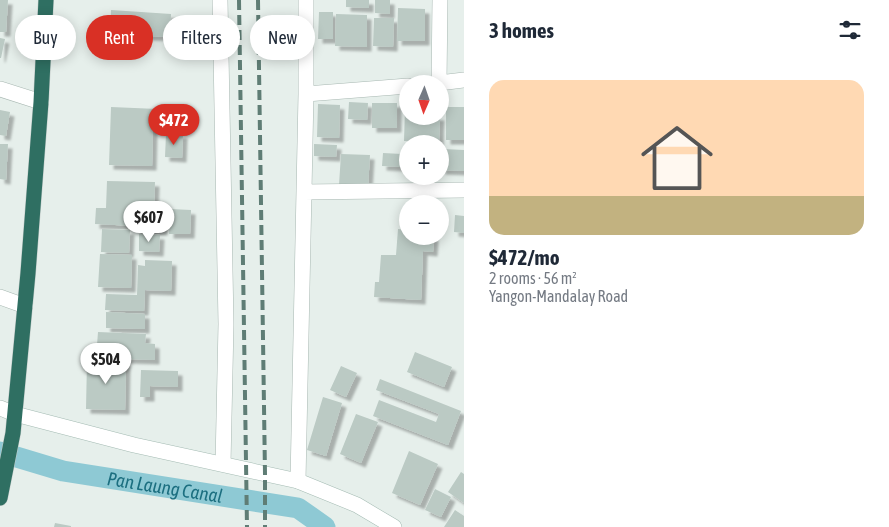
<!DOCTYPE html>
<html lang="en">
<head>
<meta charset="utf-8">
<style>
	body { margin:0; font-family:"Asap Condensed",sans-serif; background:#f2f2f3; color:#1f2937; height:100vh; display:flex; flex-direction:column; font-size:19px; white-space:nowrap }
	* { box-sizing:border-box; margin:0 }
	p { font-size:16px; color:#747a83 }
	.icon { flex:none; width:28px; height:28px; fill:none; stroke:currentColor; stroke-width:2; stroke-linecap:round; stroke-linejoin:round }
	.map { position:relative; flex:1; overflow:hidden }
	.side { display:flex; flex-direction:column; background:#fff; width:425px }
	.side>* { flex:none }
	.hud { position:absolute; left:15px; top:15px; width:374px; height:45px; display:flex; gap:10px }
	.needle { width:32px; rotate:182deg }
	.buttons { position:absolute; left:399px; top:75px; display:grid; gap:10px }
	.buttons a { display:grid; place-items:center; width:50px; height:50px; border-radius:50%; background:#fff; box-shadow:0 2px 12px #0003; font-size:25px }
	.price { position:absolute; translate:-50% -42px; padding:0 11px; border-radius:18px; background:#fff; color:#222; font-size:16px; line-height:32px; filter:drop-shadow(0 1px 2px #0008) }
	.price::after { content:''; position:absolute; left:50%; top:30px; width:15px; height:11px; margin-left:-8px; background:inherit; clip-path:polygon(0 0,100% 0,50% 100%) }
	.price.current { background:#d93025; color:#fff }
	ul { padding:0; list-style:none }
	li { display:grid; align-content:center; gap:10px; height:265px; padding:0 25px }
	li span { display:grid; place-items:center; height:155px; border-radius:15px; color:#555 }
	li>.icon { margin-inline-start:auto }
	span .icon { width:90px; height:90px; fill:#fffc; stroke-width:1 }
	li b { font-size:21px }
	h2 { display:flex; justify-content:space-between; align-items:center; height:60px; padding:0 25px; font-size:21px }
	.tag { padding:0 18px; border-radius:22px; background:#fff; box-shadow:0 2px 12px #0003; font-size:18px; line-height:45px }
	.tag.current { background:#d93025; color:#fff }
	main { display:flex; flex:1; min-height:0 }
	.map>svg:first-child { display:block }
</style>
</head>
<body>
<main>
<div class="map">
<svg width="464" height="527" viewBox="0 0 464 527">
	<defs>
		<filter id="shadow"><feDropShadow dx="4.5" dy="4.5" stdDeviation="1" flood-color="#0004"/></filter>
	</defs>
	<rect width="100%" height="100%" fill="#e6efeb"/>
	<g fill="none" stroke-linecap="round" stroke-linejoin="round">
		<path stroke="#8ec9d4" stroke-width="21" id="s1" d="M0,452L63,471L298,508L325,527"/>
	</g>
	<path fill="#bbcac4" filter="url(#shadow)" d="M0,0H8L6,32H0Z
		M346,0H369V8L346,7Z
		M375,0H390V14L375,13Z
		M398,8L425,9V41H397Z
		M111,10L171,14L170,37L110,34Z
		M319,12H333V39H318Z
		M336,14L367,15V47L335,46Z
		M374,18H394L393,47L373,46Z
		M0,38L5,39L1,58H0Z
		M349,102L368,103L367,120L348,119Z
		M372,103H397V128H372Z
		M318,104L340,105L339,138L317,137Z
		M111,107L181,110V129L153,128L152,166L109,165Z
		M446,107H464V140H446Z
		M405,108L408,109V116H440L439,142L404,141Z
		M0,110L10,112L6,136L0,135Z
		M166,134H183L182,158L165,157Z
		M0,144H8L6,180L0,179Z
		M314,144L337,145L336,157L314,156Z
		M443,149L464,150V171L441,170Z
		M383,153L402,154V167L382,166Z
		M341,154L370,155L368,186L339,185Z
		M107,181L155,182L154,207H164L163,231L136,230V226L95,224L96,208H106Z
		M170,209L191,210L190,234H169Z
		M455,215L464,216V233L454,232Z
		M102,229L130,230L129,253L101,252Z
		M398,229L408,230V236H434L433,252L423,251L421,300L374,297L375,282H379L381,255H396Z
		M139,234L160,235L159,252L139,251Z
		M100,254L132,255L131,288L98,287Z
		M145,260L172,261L171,291L145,290L144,311L105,310L106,294L137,295L138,265L145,266Z
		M106,312L145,314V329L106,328Z
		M98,332L146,334L145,343L155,344V360L96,358Z
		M415,352L452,367L444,387L407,372Z
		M87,360L126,361L125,410L86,409Z
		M341,366L357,373L346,397L330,390Z
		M141,370L178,371V387L150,386V397H140Z
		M380,379L461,411L448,445L373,416L379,400L436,422L439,414L376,390Z
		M323,397L342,403L326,456L307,450Z
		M356,414L378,422L361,463L340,454Z
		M409,451L438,464L420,505L392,493Z
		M461,472L464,474V503L448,492Z
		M435,489L451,497L441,517L425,510Z
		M455,510L464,516V527H444Z
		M55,523L71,526V527H54Z"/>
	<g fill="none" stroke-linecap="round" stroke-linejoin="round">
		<defs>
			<path id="street" d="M220,0L226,324L223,464
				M439,83L440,0
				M431,84L464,80
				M0,89L41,102
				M306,94L408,86
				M304,192L464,190
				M0,297L25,306
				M0,408L15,414
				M298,481L306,94V0"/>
			<path id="secondary" d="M15,414L134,445L298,481L357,505L394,527"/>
			<path id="highway" d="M0,498L13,433L28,273L41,102L46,0"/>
		</defs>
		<use href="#street" stroke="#a8b8b2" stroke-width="16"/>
		<use href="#secondary" stroke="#a4bbb3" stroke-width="16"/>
		<use href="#highway" stroke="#c2cac8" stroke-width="16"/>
		<use href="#street" stroke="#fff" stroke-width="15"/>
		<use href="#secondary" stroke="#fff" stroke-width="15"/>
		<use href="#highway" stroke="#2f6f62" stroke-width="15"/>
		<path stroke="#5f7d75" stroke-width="4" stroke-dasharray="10 5" stroke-linecap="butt" d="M239,0L247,527
			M258,0L265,474V527"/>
	</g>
	<g text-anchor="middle" stroke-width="4" stroke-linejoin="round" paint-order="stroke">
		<g font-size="19" font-style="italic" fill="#1c6f80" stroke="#f7fbf9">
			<text dy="7" stroke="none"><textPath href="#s1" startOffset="169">Pan Laung Canal</textPath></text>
		</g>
	</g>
</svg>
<div class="buttons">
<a><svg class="needle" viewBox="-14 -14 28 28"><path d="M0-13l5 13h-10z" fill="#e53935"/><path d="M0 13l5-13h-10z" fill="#747a83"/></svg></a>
<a>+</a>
<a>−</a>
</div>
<b class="price current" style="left:174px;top:146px">$472</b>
<b class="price" style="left:149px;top:243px">$607</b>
<b class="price" style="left:106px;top:385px">$504</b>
<div class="hud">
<a class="tag">Buy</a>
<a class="tag current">Rent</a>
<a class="tag">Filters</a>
<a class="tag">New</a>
</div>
</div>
<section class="side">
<h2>3 homes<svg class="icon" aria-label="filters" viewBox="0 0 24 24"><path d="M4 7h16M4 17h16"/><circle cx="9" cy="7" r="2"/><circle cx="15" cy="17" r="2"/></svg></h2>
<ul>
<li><span style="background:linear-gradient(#ffd9b3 75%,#c2b280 0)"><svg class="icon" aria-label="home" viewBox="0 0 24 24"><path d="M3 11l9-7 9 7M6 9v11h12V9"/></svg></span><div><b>$472/mo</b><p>2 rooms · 56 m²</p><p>Yangon-Mandalay Road</p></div></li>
</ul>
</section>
</main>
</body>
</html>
